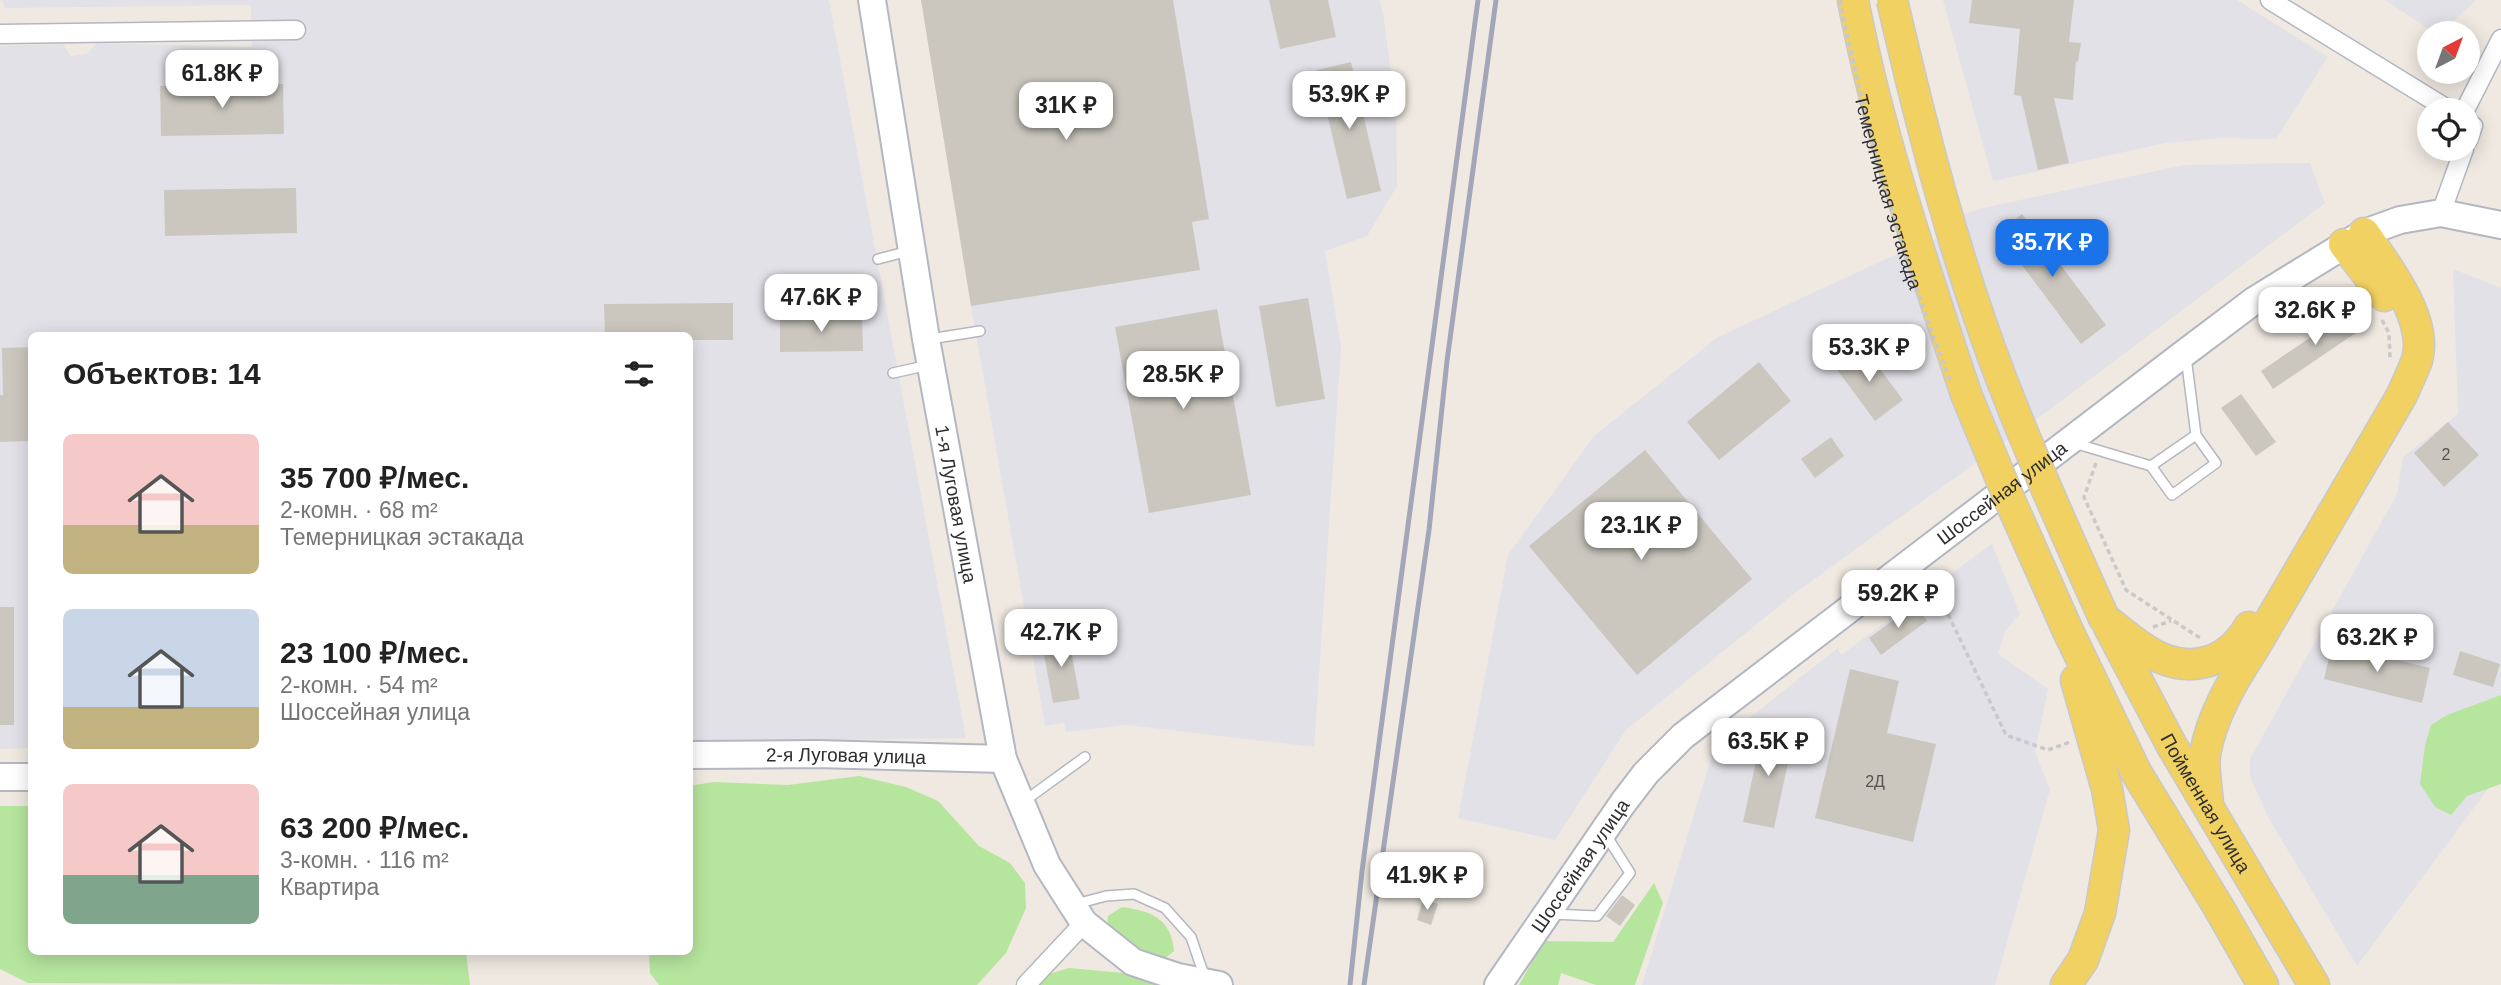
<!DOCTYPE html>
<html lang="ru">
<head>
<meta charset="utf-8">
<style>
	body { margin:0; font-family:Helvetica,sans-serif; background:#f6f6f6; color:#222; height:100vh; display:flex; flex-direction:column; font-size:26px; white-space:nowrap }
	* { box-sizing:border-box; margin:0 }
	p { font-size:23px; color:#767676 }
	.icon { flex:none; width:38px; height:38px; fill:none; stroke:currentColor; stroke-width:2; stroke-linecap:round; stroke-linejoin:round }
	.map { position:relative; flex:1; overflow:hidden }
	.panel { position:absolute; left:28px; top:332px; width:665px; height:623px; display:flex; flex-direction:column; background:#fff; border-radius:10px; box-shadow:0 4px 18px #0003 }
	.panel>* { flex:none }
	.needle { width:46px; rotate:41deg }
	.tools { position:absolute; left:2417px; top:21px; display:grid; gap:14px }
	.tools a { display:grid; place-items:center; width:63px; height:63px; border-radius:50%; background:#fff; box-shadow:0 4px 18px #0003; font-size:35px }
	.price { position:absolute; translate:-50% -60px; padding:0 16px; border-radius:14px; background:#fff; color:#222; font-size:23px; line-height:46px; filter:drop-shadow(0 2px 4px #0008) }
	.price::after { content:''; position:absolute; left:50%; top:42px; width:21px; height:16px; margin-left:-10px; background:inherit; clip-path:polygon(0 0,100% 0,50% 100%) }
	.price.selected { background:#1a73e8; color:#fff }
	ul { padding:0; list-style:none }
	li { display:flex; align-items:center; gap:21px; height:175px; padding:0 35px }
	li span { display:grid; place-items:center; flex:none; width:196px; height:140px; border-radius:10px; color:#555 }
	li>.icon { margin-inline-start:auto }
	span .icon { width:84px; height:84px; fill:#fffc; stroke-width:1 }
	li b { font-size:30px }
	h2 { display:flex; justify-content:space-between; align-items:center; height:84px; padding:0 35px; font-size:30px }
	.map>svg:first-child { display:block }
</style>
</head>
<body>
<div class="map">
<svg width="2501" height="985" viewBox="0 0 2501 985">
	<rect width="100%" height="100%" fill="#efe9e1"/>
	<path fill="#e3e1e8" d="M0,0H829L966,738L690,742V336H32L31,748L0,749V46L63,44L71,56L87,54L97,43L252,47L251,5L5,8L3,2Z
		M921,0H1379L1383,12L1396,113L1397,186L1367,236L1325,251L1341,347L1314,747L1127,725L1066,732L1064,723L1045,726L971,306Z
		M1943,0H2237L2328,57L2276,139L2222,138L2165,143L1993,181Z
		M2385,0H2476L2441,33H2435Z
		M2310,163L2325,203L2053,407L1795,593L1626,730L1555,840L1458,818L1508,555L1594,436L1718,337L1888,258L1938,238L1933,224L1983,208L2184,165Z
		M2453,269L2501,288V771L2357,966L2267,815L2250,776V759L2397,494L2403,457L2458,414Z
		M1992,544L2020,614L2005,631L1998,654L2048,689L2035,752L2050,789L1995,985H1642L1715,745L1838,648L1841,655Z"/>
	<path fill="#b6e59e" d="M2501,695V784L2467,796L2451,815L2435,807L2420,784L2425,745L2431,725L2447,715Z
		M859,776L906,787L938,801L979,846L1010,863L1025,883L1026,908L1006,953L977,985H659L650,973L649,952H690V786L713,782L788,785Z
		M0,806H31L32,952H466L470,985L28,983L0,969Z
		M1654,883L1663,903L1635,985H1596L1561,973L1558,985H1519L1544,941L1613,942Z
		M1122,907C1151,911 1171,918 1174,951L1165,958L1152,956L1107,928L1108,916Z
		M1069,968L1156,976L1169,985H1033L1039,977Z"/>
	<path fill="#cbc7bf" d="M921,0H1173L1209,219L1192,222L1200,270L971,306Z
		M1269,0H1328L1336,37L1280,49Z
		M1972,0H2074L2069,42L2081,43L2078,62L2076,61L2073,100L2054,98L2069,163L2038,170L2021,96L2014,95L2020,29L1969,23Z
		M1351,62L1381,191L1347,199L1317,70Z
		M283,84L284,134L161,136L160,86Z
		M296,188L297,233L165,236L164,190Z
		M2022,214L2106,325L2081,344L1998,233Z
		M1308,298L1325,399L1276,407L1259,306Z
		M733,303V340H690V336H605L604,304Z
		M2356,306L2369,324L2273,389L2261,371Z
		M1217,309L1251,495L1149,513L1115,327Z
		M862,316L863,351L780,352V317Z
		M1863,346L1903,400L1875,421L1835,367Z
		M32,347V441L0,442V395H3L2,348Z
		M1759,362L1791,401L1719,460L1687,422Z
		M2241,394L2276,442L2256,456L2221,408Z
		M2448,422L2479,455L2444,487L2414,453Z
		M1831,437L1844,456L1815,478L1801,459Z
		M1645,450L1752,579L1637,675L1529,546Z
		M1915,604L1927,621L1881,655L1869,638Z
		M0,607H14V725H0Z
		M1068,634L1080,699L1053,703L1041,639Z
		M2332,644L2430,668L2422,703L2324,679Z
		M2460,651L2500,664L2493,687L2453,675Z
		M1850,669L1899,681L1887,733L1936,744L1913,842L1815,818Z
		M1763,728L1794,735L1774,828L1743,822Z
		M1622,895L1635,905L1620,926L1606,916Z
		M1423,899L1438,904L1431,925L1417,920Z"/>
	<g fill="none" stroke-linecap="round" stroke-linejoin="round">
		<defs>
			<path id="service" d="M878,259L909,251
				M930,339L980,331
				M893,373L929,365
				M2074,443L2151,466L2196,435L2186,357
				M2151,466L2172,495L2216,463L2196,435
				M1023,802L1085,757
				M1076,904L1106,896L1134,894L1165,908L1191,937L1205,978
				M1552,914L1597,916L1630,873L1606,835"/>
			<path id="minor" d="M2270,0L2449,110
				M0,34L296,30
				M2465,110L2501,39
				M2468,122L2473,126L2468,140
				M2441,213L2464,149
				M1026,985L1084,923"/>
			<g id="secondary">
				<path id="s1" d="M872,0L926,339L1003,759L1047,865L1084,923L1133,962L1178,977L1219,985"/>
				<path id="s2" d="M690,755L817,754L1003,759"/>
				<path d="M0,777H32"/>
				<path id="s3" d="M1498,985L1623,803L1646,773L1683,736L2186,352L2255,300L2364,233L2400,220L2441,213L2501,225"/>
			</g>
			<g id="primary">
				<path d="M1853,0C1879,135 1923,264 1966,394"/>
				<path d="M2344,244L2384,296"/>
				<path d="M2104,618C2117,628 2129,639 2143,648C2182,675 2225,668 2249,627"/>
				<path id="s4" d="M2109,627L2172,746L2314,985"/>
				<path d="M2068,631L2136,772L2219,908L2263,985"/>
				<path d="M2208,804C2207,788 2203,769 2205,754C2212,715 2233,680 2254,648L2402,395C2407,383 2413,371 2417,360C2429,319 2385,264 2364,233"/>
				<path d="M2066,985L2083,960L2100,913L2114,830L2107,789L2076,680"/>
			</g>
		</defs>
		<use href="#service" stroke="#b4b7c1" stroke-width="12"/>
		<use href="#minor" stroke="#b4b7c1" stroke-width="21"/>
		<use href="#secondary" stroke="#b4b7c1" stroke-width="30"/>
		<use href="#primary" stroke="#c9c9c9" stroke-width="33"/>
		<path stroke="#c9c9c9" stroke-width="3.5" stroke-dasharray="5 3.5" stroke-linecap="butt" d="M2299,300C2316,295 2335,289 2353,295
			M2382,320L2389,333L2390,359
			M2096,463L2084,497L2126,590L2200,638
			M1921,582L1947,612L2006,735L2048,750L2070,742
			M2153,627L2171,621"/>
		<use href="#service" stroke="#fff" stroke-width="9"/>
		<use href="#minor" stroke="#fff" stroke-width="18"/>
		<use href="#secondary" stroke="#fff" stroke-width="26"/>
		<use href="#primary" stroke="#f2d163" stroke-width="30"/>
		<path stroke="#a3a6b8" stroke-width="5" d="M1350,985L1362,871L1478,0
			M1364,985L1429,530L1447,361L1496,0"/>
		<defs>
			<path id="primary-bridge" d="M1892,0C1922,129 1955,259 2003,383C2034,463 2069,540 2104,618
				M1966,394L2011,503L2068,631"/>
		</defs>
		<use href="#primary-bridge" stroke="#c9c9c9" stroke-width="33" stroke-linecap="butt"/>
		<path stroke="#c9c9c9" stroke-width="3.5" stroke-dasharray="5 3.5" stroke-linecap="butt" id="s5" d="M1840,0C1866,128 1902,258 1950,380"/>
		<use href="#primary-bridge" stroke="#f2d163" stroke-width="30"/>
	</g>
	<g text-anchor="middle" stroke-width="5" stroke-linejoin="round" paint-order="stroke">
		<g font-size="16" fill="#555452">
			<text x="2446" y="460">2</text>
			<text x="1875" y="787">2Д</text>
		</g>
		<g font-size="19" fill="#2e2e2e" stroke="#fff">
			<text dy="7" stroke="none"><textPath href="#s5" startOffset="198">Темерницкая эстакада</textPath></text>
			<text dy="7" stroke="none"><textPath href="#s3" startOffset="712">Шоссейная улица</textPath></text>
			<text dy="7" stroke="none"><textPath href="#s1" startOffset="511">1-я Луговая улица</textPath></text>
			<text dy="7" stroke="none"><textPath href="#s2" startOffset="156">2-я Луговая улица</textPath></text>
			<text dy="7" stroke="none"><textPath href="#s4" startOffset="201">Пойменная улица</textPath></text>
			<text dy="7" stroke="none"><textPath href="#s3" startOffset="145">Шоссейная улица</textPath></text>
		</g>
	</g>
</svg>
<div class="tools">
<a><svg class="needle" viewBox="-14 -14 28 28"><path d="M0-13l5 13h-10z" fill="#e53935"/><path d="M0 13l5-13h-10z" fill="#767676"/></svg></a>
<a><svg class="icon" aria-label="locate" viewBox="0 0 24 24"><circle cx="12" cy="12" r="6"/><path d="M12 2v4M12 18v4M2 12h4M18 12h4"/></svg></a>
</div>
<b class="price" style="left:222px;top:110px">61.8K ₽</b>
<b class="price" style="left:1349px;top:131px">53.9K ₽</b>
<b class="price" style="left:1066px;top:142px">31K ₽</b>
<b class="price selected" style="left:2052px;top:279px">35.7K ₽</b>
<b class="price" style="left:821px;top:334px">47.6K ₽</b>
<b class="price" style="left:2315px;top:347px">32.6K ₽</b>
<b class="price" style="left:1869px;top:384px">53.3K ₽</b>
<b class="price" style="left:1183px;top:411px">28.5K ₽</b>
<b class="price" style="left:1641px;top:562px">23.1K ₽</b>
<b class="price" style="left:1898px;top:630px">59.2K ₽</b>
<b class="price" style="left:1061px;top:669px">42.7K ₽</b>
<b class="price" style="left:2377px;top:674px">63.2K ₽</b>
<b class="price" style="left:1768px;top:778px">63.5K ₽</b>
<b class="price" style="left:1427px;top:912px">41.9K ₽</b>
<section class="panel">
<h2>Объектов: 14<svg class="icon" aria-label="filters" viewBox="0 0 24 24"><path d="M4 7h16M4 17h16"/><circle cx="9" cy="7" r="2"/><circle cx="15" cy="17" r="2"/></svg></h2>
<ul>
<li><span style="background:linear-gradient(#f6c9c9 65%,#c2b280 0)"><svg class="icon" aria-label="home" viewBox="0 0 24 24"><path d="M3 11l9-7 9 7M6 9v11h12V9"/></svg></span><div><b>35 700 ₽/мес.</b><p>2-комн. · 68 m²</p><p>Темерницкая эстакада</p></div></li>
<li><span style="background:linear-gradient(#c9d6e8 70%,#c2b280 0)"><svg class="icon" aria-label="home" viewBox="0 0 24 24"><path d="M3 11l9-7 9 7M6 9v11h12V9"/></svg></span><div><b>23 100 ₽/мес.</b><p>2-комн. · 54 m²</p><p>Шоссейная улица</p></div></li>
<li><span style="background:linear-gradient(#f6c9c9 65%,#7fa58c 0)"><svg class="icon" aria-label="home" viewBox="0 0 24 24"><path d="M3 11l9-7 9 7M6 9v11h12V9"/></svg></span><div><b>63 200 ₽/мес.</b><p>3-комн. · 116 m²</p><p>Квартира</p></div></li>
</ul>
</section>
</div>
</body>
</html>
